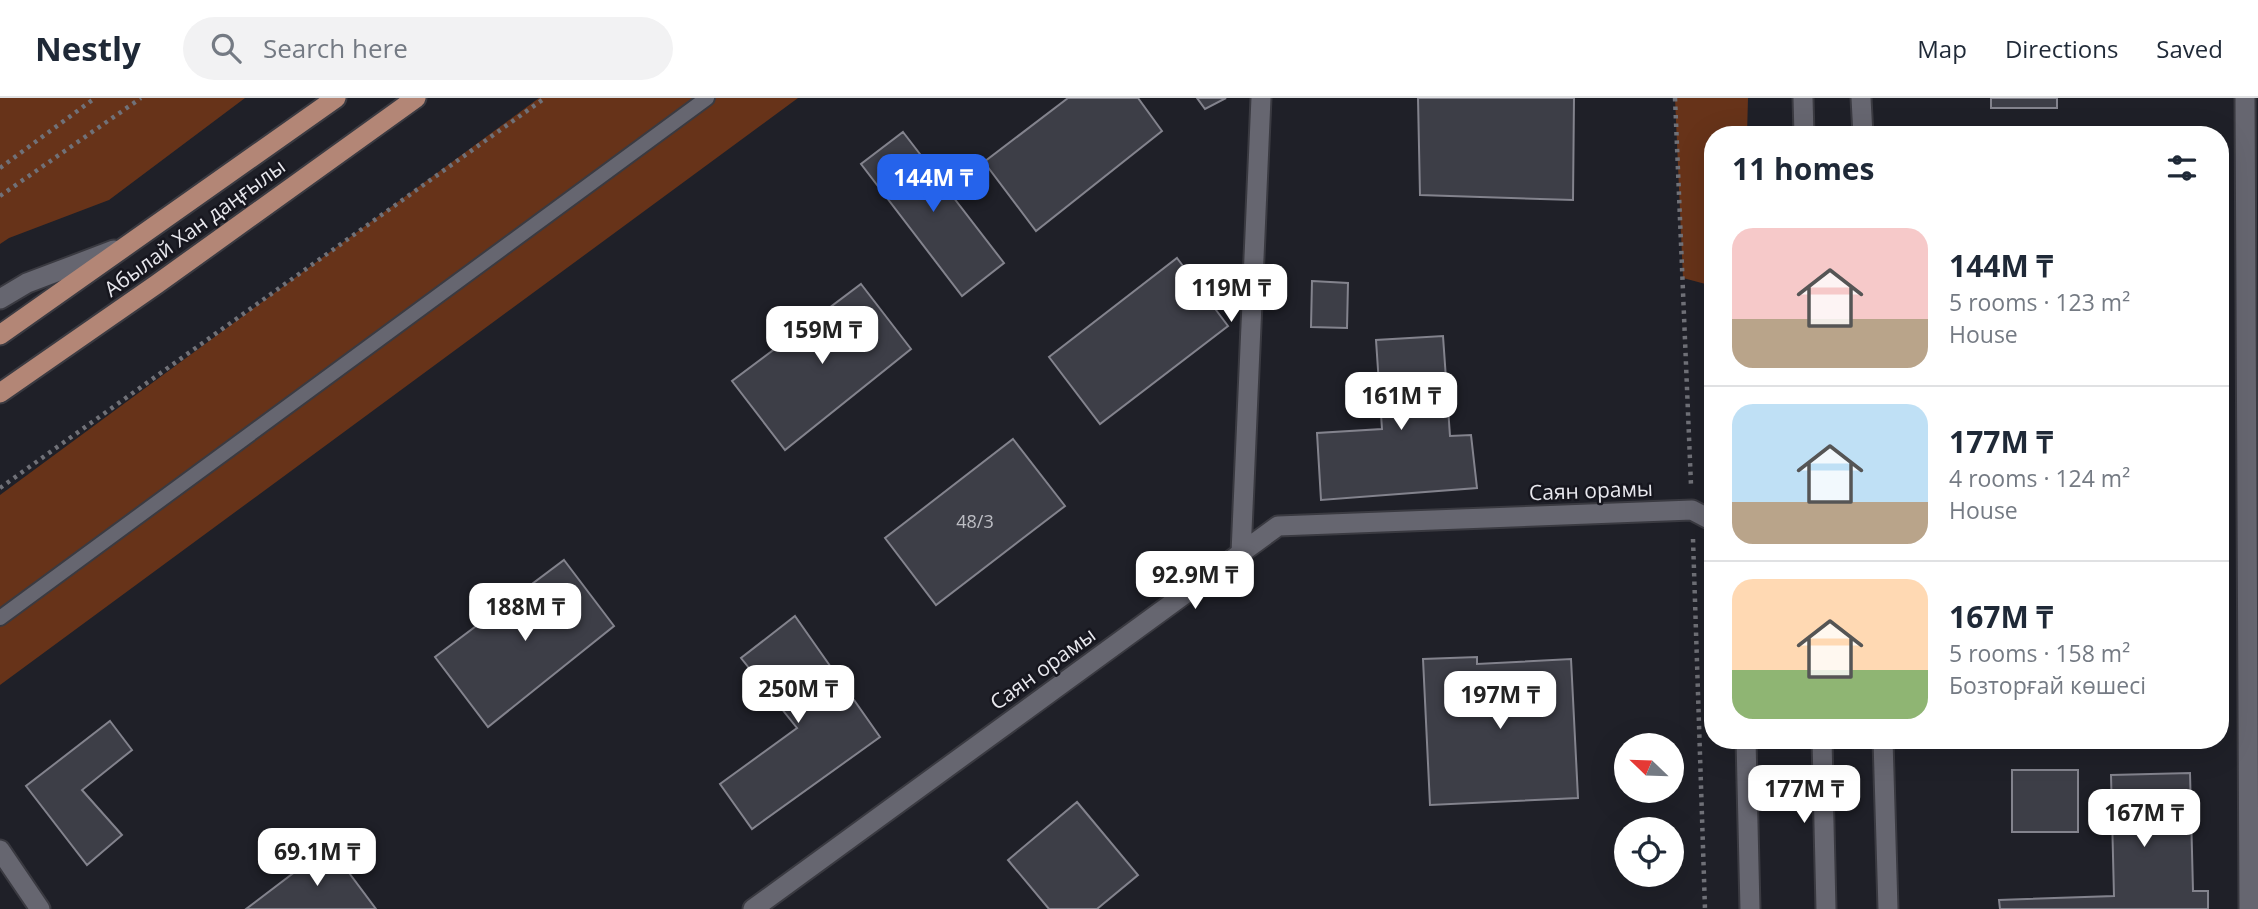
<!DOCTYPE html>
<html lang="en">
<head>
<meta charset="utf-8">
<style>
	body { margin:0; font-family:"Open Sans",sans-serif; background:#f2f2f3; color:#1f2937; height:100vh; display:flex; flex-direction:column; font-size:26px; white-space:nowrap }
	* { box-sizing:border-box; margin:0 }
	p { font-size:23px; color:#747a83 }
	.icon { flex:none; width:38px; height:38px; fill:none; stroke:currentColor; stroke-width:2; stroke-linecap:round; stroke-linejoin:round }
	.map { position:relative; flex:1; overflow:hidden }
	.panel { position:absolute; left:1704px; top:28px; width:525px; height:623px; display:flex; flex-direction:column; background:#fff; border-radius:28px; box-shadow:0 7px 28px #0002 }
	.panel>* { flex:none }
	.needle { width:46px; rotate:293deg }
	.controls { position:absolute; left:1614px; top:635px; display:grid; gap:14px }
	.controls a { display:grid; place-items:center; width:70px; height:70px; border-radius:50%; background:#fff; box-shadow:0 7px 28px #0002; font-size:35px }
	.price { position:absolute; translate:-50% -60px; padding:0 16px; border-radius:14px; background:#fff; color:#222; font-size:23px; line-height:46px; filter:drop-shadow(0 2px 4px #0008) }
	.price::after { content:''; position:absolute; left:50%; top:42px; width:21px; height:16px; margin-left:-10px; background:inherit; clip-path:polygon(0 0,100% 0,50% 100%) }
	.price.selected { background:#2563eb; color:#fff }
	ul { padding:0; list-style:none }
	li { display:flex; align-items:center; gap:21px; height:175px; padding:0 28px }
	li+li { border-top:2px solid #e0e1e3 }
	li span { display:grid; place-items:center; flex:none; width:196px; height:140px; border-radius:21px; color:#555 }
	li>.icon { margin-inline-start:auto }
	span .icon { width:84px; height:84px; fill:#fffc; stroke-width:1 }
	li b { font-size:30px }
	h2 { display:flex; justify-content:space-between; align-items:center; height:84px; padding:0 28px; font-size:30px }
	header { display:flex; align-items:center; gap:42px; box-sizing:border-box; height:98px; padding:0 35px; background:#fff; border-bottom:2px solid #e0e1e3 }
	header strong { font-size:33px }
	nav { display:flex; gap:38px; margin-inline-start:auto; font-size:24px }
	.search { width:490px; height:63px; background:#f2f2f3; display:flex; align-items:center; gap:18px; box-sizing:border-box; padding:0 24px; border-radius:38px; color:#747a83; font-size:26px }
	.map>svg:first-child { display:block }
</style>
</head>
<body>
<header>
<strong>Nestly</strong>
<div class="search"><svg class="icon" aria-label="search" viewBox="0 0 24 24"><circle cx="10" cy="10" r="6"/><path d="M15 15l6 6"/></svg>Search here</div>
<nav><a>Map</a><a>Directions</a><a>Saved</a></nav>
</header>
<div class="map">
<svg width="2258" height="811" viewBox="0 0 2258 811">
	<rect width="100%" height="100%" fill="#1f2028"/>
	<path fill="#673319" d="M0,0H245L109,102L9,140L0,146Z
		M539,0H798L0,587V397Z
		M1675,0H1748L1747,37H1713V188L1683,180Z"/>
	<path fill="#3d3e47" stroke="#83838d" stroke-width="2" d="M1068,0H1138L1162,33L1036,133L984,64Z
		M1197,0H1226L1205,11Z
		M1418,0H1574L1573,102L1420,97Z
		M1991,0H2057V10H1991Z
		M903,34L1004,165L962,198L861,66Z
		M1177,160L1228,228L1100,326L1049,259Z
		M1312,183L1348,185L1347,230L1311,229Z
		M861,186L911,251L785,352L732,283Z
		M1443,238L1450,338L1471,337L1477,390L1321,402L1317,335L1382,331L1376,242Z
		M1013,341L1065,408L936,507L885,440Z
		M564,462L614,528L488,629L435,559Z
		M795,518L880,639L752,731L720,686L797,630L741,560Z
		M1477,559V566L1571,561L1578,700L1430,707L1423,561Z
		M110,623L132,652L82,692L122,737L87,767L26,688Z
		M2012,672H2078V734H2012Z
		M2190,675L2193,793H2208V811H2000L1999,802L2114,798L2111,677Z
		M1077,704L1138,777L1097,811H1049L1008,762Z
		M329,748L376,811H246Z"/>
	<g fill="none" stroke-linecap="round" stroke-linejoin="round">
		<defs>
			<path id="service" d="M0,520L707,0"/>
			<path id="minor" d="M2245,0L2249,811
				M1241,455L1261,0
				M1746,642L1750,811
				M0,752L40,811
				M753,811L1278,428L1692,412L1713,423"/>
			<path id="tertiary" d="M0,201L27,185L114,152"/>
			<path id="secondary" d="M1803,0L1804,37
				M1861,0L1863,37
				M1822,642L1826,811
				M1883,642L1888,811"/>
			<path id="primary" d="M0,237L336,0
				M0,295L157,186L416,0"/>
		</defs>
		<use href="#service" stroke="#3a3a41" stroke-width="18"/>
		<use href="#minor" stroke="#3a3a41" stroke-width="23"/>
		<use href="#tertiary" stroke="#3a3a41" stroke-width="23"/>
		<use href="#secondary" stroke="#3a3a41" stroke-width="23"/>
		<use href="#primary" stroke="#3a3a41" stroke-width="23"/>
		<path stroke="#707178" stroke-width="4.5" stroke-dasharray="3.5 5" stroke-linecap="butt" d="M1675,0L1691,387
			M0,70L95,0
			M0,98L141,0
			M0,390L545,0
			M1693,441L1705,811"/>
		<use href="#service" stroke="#666670" stroke-width="14"/>
		<use href="#minor" stroke="#666670" stroke-width="19"/>
		<use href="#tertiary" stroke="#666670" stroke-width="19"/>
		<use href="#secondary" stroke="#666670" stroke-width="19"/>
		<use href="#primary" stroke="#b38676" stroke-width="19"/>
	</g>
	<g text-anchor="middle" stroke-width="5" stroke-linejoin="round" paint-order="stroke">
		<g font-size="18" fill="#bdbec4">
			<text x="975" y="430">48/3</text>
		</g>
		<g font-size="21" fill="#e8e8ee" stroke="#16161e">
			<text transform="translate(195 130) rotate(-36)" y="7">Абылай Хан даңғылы</text>
			<text transform="translate(1591 393) rotate(-2)" y="7">Саян орамы</text>
			<text transform="translate(1043 571) rotate(-36)" y="7">Саян орамы</text>
		</g>
	</g>
</svg>
<div class="controls">
<a><svg class="needle" viewBox="-14 -14 28 28"><path d="M0-13l5 13h-10z" fill="#e53935"/><path d="M0 13l5-13h-10z" fill="#747a83"/></svg></a>
<a><svg class="icon" aria-label="locate" viewBox="0 0 24 24"><circle cx="12" cy="12" r="6"/><path d="M12 2v4M12 18v4M2 12h4M18 12h4"/></svg></a>
</div>
<b class="price selected" style="left:933px;top:116px">144M ₸</b>
<b class="price" style="left:1231px;top:226px">119M ₸</b>
<b class="price" style="left:822px;top:268px">159M ₸</b>
<b class="price" style="left:1401px;top:334px">161M ₸</b>
<b class="price" style="left:1195px;top:513px">92.9M ₸</b>
<b class="price" style="left:525px;top:545px">188M ₸</b>
<b class="price" style="left:798px;top:627px">250M ₸</b>
<b class="price" style="left:1500px;top:633px">197M ₸</b>
<b class="price" style="left:1804px;top:727px">177M ₸</b>
<b class="price" style="left:2144px;top:751px">167M ₸</b>
<b class="price" style="left:317px;top:790px">69.1M ₸</b>
<section class="panel">
<h2>11 homes<svg class="icon" aria-label="filters" viewBox="0 0 24 24"><path d="M4 7h16M4 17h16"/><circle cx="9" cy="7" r="2"/><circle cx="15" cy="17" r="2"/></svg></h2>
<ul>
<li><span style="background:linear-gradient(#f6c9c9 65%,#b9a48a 0)"><svg class="icon" aria-label="home" viewBox="0 0 24 24"><path d="M3 11l9-7 9 7M6 9v11h12V9"/></svg></span><div><b>144M ₸</b><p>5 rooms · 123 m²</p><p>House</p></div></li>
<li><span style="background:linear-gradient(#bfe0f5 70%,#b9a48a 0)"><svg class="icon" aria-label="home" viewBox="0 0 24 24"><path d="M3 11l9-7 9 7M6 9v11h12V9"/></svg></span><div><b>177M ₸</b><p>4 rooms · 124 m²</p><p>House</p></div></li>
<li><span style="background:linear-gradient(#ffd9b3 65%,#8fb573 0)"><svg class="icon" aria-label="home" viewBox="0 0 24 24"><path d="M3 11l9-7 9 7M6 9v11h12V9"/></svg></span><div><b>167M ₸</b><p>5 rooms · 158 m²</p><p>Бозторғай көшесі</p></div></li>
</ul>
</section>
</div>
</body>
</html>
